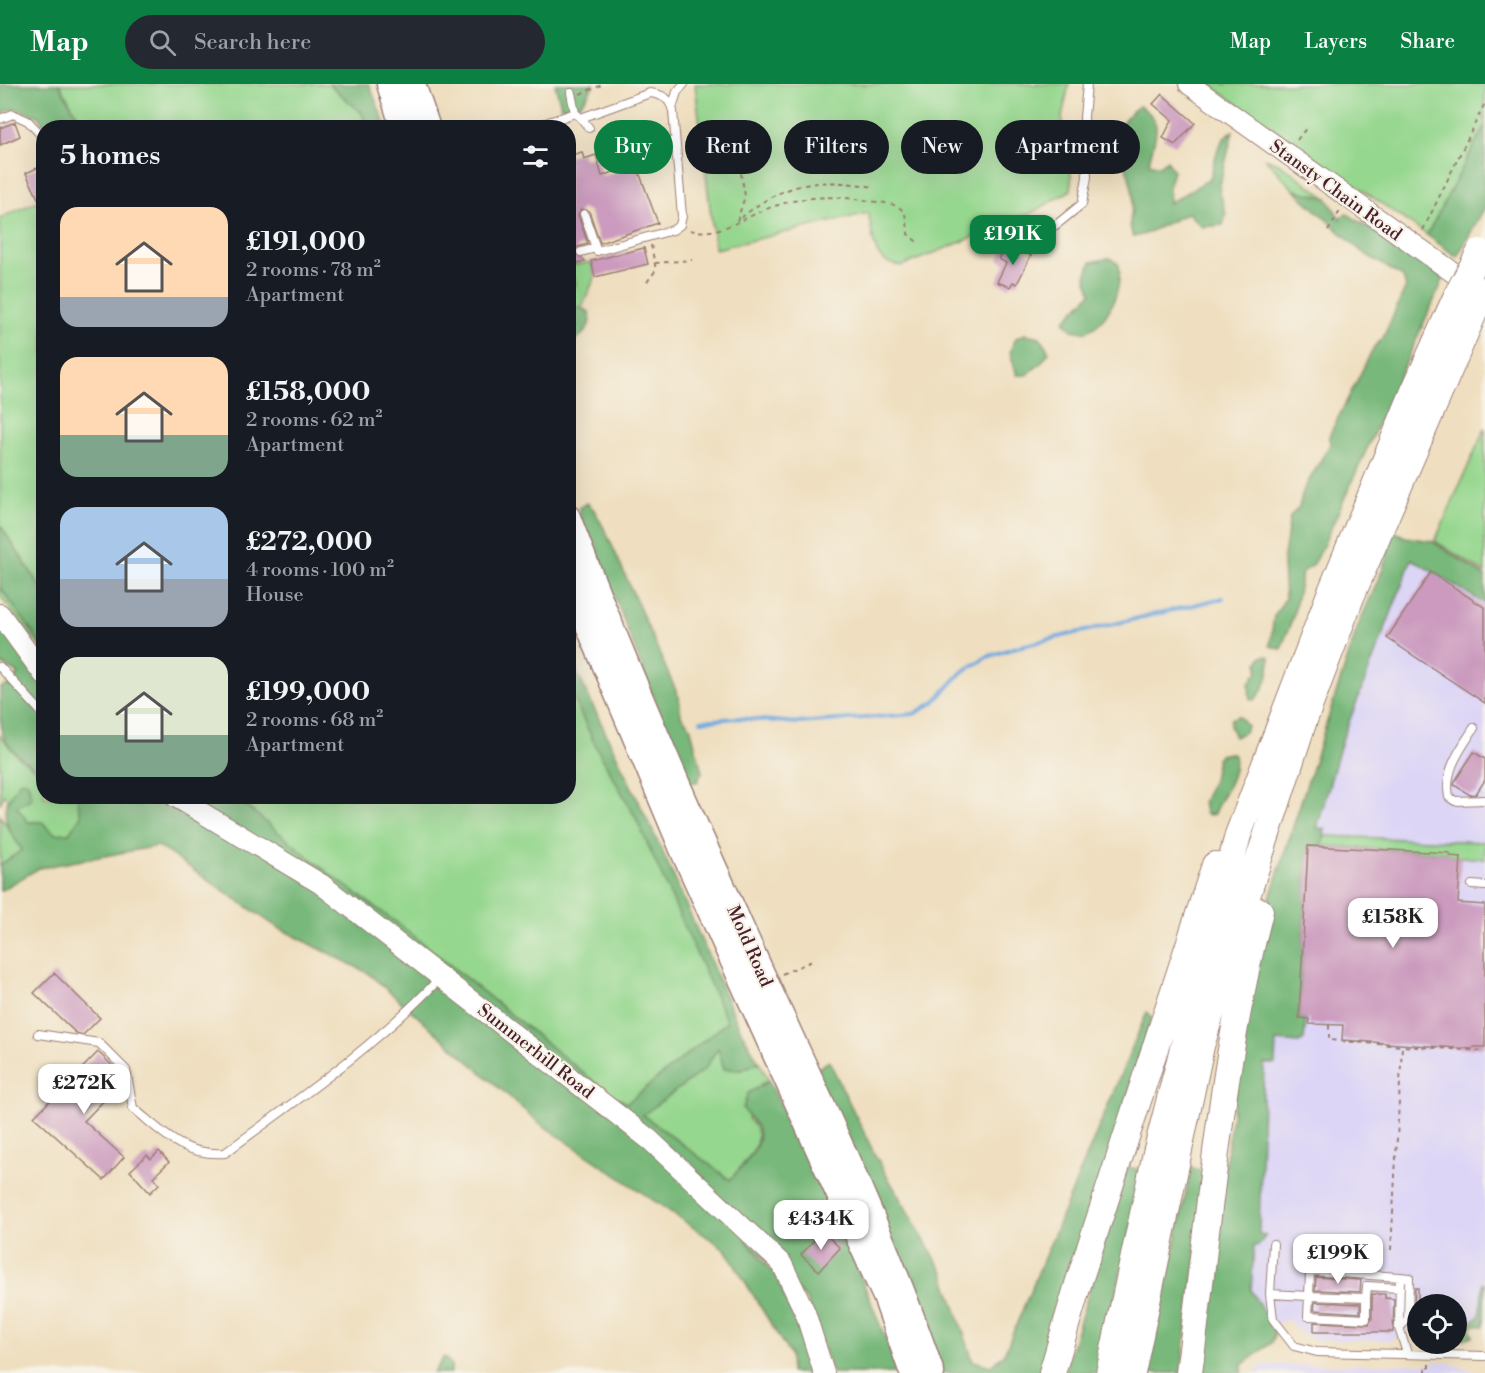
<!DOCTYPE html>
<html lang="en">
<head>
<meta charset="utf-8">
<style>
	body { margin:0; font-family:"Libre Bodoni",serif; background:#242831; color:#f1f3f6; height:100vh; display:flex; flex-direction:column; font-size:22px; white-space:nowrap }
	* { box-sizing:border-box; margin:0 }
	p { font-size:20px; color:#9ea1a6 }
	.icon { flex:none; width:33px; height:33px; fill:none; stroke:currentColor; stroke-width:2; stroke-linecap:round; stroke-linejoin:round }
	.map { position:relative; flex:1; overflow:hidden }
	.panel { position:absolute; left:36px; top:36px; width:540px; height:684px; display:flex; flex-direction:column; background:#171b24; border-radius:24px; box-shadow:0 6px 24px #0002 }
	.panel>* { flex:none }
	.guide { position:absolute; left:594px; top:36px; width:570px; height:54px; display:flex; gap:12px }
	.controls { position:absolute; left:1407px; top:1210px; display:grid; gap:12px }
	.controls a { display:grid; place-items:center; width:60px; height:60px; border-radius:50%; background:#171b24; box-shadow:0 6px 24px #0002; font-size:30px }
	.price { position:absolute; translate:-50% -51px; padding:0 14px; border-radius:12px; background:#fff; color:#222; font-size:20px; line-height:39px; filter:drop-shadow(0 2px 3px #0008) }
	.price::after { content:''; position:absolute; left:50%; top:36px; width:18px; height:14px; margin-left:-9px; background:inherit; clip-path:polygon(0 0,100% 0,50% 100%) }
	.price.on { background:#0b8043; color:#fff }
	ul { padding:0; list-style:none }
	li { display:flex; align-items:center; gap:18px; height:150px; padding:0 24px }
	li span { display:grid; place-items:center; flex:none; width:168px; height:120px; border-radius:18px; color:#555 }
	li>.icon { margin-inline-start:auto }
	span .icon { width:72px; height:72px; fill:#fffc; stroke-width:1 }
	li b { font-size:26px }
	h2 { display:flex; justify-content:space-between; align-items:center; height:72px; padding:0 24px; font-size:26px }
	.chip { padding:0 21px; border-radius:27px; background:#171b24; box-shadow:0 6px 24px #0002; font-size:21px; line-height:54px }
	.chip.on { background:#0b8043; color:#fff }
	header { display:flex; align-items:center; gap:36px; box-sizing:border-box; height:84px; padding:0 30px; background:#0b8043; color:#fff }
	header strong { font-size:28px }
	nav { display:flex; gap:33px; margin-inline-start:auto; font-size:21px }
	.search { width:420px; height:54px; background:#242831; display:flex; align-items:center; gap:15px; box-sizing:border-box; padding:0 21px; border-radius:33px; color:#9ea1a6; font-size:22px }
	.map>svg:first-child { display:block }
</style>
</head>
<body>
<header>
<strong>Map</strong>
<div class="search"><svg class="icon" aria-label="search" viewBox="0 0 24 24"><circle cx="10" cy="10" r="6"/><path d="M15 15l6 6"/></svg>Search here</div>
<nav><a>Map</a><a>Layers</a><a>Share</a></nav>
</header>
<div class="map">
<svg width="1485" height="1289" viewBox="0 0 1485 1289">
	<rect width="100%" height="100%" fill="#f7f3e8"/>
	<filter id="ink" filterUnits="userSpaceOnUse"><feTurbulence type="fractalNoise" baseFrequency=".0167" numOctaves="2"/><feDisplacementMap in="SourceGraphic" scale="12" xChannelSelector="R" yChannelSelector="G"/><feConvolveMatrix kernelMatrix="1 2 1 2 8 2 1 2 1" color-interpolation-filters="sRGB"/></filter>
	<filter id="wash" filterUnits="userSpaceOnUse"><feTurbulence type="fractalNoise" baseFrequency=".008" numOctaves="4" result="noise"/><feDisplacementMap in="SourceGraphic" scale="24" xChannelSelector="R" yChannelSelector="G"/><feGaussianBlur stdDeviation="1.35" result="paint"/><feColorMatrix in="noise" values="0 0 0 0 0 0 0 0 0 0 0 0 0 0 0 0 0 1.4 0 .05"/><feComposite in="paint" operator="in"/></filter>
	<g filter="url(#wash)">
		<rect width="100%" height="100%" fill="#efdfc0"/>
		<path fill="#ddd5f6" d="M1405,453L1485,504V1199L1483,1200L1480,1232L1466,1241H1457L1456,1221H1418L1417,1239L1391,1256H1316L1294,1244L1288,1235L1264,1246H1220L1261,890Z
			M1434,1277L1449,1279L1478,1289H1255V1286L1263,1281L1434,1280Z"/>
		<path fill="#96d78f" stroke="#707b5d" stroke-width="1.5" d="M59,0H329L362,29L367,43H84Z
			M695,0H1069L1062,33L1071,91V106L1030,130L902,182C869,179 875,155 868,129L715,165Z
			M1209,0H1485V41L1427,151Z
			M1265,74L1280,80L1327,114L1294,106Z
			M38,117L44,128L43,507L0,441V134Z
			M591,178L595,193L577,234L569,238V204L576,200L575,196L569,195V182Z
			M1485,344V489L1435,457Z
			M0,503L43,563V567L0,512Z
			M569,604L596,663L636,734L728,938L627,1019L608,1009L404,844L332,792L235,713L568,712Z
			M0,651L18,673L43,690L44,712L77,713L82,731L69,749L55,750L42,738H28L4,711L0,720Z
			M0,731L22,766L0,781Z
			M1324,752L1485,758V775L1450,772L1449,769L1323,762Z
			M718,963L741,986L759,978L769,997L760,1000L748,1035C772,1055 744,1078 730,1096L642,1030Z"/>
		<path fill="#78b87a" stroke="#616c52" stroke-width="1.5" d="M1,0H59L84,43H45L38,32L14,24L0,30Z
			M329,0H369L386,43H367L362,29Z
			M555,0H594C586,14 579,29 561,22Z
			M1139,22C1167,37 1153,55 1149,79L1159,82L1167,76L1173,86L1169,101V119L1210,95C1214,80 1217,55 1233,47L1219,105L1226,131L1223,141L1202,143L1188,129L1145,150L1133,153C1126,134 1134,129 1133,111C1129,74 1100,49 1139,22Z
			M1485,41V123L1457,173L1427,151Z
			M1294,106L1327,114L1340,135L1346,129L1444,194L1322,464L1312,481L1302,489L1293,533L1281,565L1270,562L1274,532L1285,515L1283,479L1290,433L1299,423L1304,405L1331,359L1329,352L1374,263L1383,254L1406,203L1403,193L1362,168Z
			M1111,174L1119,181C1122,203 1110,239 1086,247C1082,248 1076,247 1072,246L1064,237L1091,209L1086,192L1091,178Z
			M579,223L589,228L591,237L585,248L569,262V224Z
			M1025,250L1040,253L1049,268L1041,279L1027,291H1017L1010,268L1016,254Z
			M587,419L594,426L607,450L672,598L679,613L681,632L690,642L702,688L697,698H691C659,634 636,566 610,501C600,476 582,451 579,424Z
			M0,441L43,507V563L0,503Z
			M1394,447L1405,453L1432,457L1485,492V520L1412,475L1342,656L1317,744L1325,745L1323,762H1308L1299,934H1306L1304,956L1299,959L1276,957L1275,980H1264L1259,1150L1266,1151L1259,1161L1254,1162L1251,1206L1275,1250L1271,1259L1242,1281V1289H1197L1239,980L1266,826L1358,542L1382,487Z
			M0,542L43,591V690C0,660 0,657 0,604L11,600L19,590L0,579Z
			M569,572L665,773L740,945L759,978L741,986L724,985L718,964L705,985L643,1031L730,1096C741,1083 765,1062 757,1043C754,1037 746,1031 743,1024L748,1009L769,997L851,1168L899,1289H832L806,1215L745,1155L776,1193L801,1251L811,1289H791L790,1271L725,1165L538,1038L368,889L277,843L158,762L39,784L0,807V781L22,766C0,734 0,725 21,696L28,698L32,714L17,723L28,738H42L55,750L69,749L81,732L77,713H235L332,792L404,844L608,1009L627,1019L727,938L636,734L596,663L569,604Z
			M1266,572L1270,573C1270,588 1266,606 1254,616L1250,615L1249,600L1258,587V579L1261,573Z
			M1239,632L1247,642L1245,648L1235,653L1230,642L1231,635Z
			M1229,669L1234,671C1239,692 1220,711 1214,730L1209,731L1205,729L1203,718L1213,696L1217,675L1220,671Z
			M1147,928L1152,933L1043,1289H941L916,1210L815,986L829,977L876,1073L944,1190L973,1277L991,1282L1004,1270Z
			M1127,1083L1144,1086L1098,1289H1064Z
			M1191,1084L1207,1087L1181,1289H1148Z
			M1483,1199H1485L1484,1242L1473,1241L1471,1246L1473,1252L1457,1257V1241H1466L1480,1232Z
			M444,1273L451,1280V1289H433Z"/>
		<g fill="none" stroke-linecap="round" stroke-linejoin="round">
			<path stroke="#70a8df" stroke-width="4" d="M701,637L736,634L799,639L914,630L934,618L962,588L987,573L1017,563L1223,514"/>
		</g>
		<g id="blocks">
			<path fill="#cb9abe" d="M1162,10L1195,39L1175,61L1163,54L1172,36L1153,20Z
				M15,38L20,52L0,61V44Z
				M582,68L584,75L596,71L602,92L636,80L658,139L600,159L589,127L581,125L578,131L588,160L577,163L575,169L585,177L568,181V72Z
				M44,81V127L26,89Z
				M1005,163L1012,166L1014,163L1031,171L1017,200L1013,198L1010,203L997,198L1006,179L999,175Z
				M644,164L648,180L595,193L591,177Z
				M1431,488L1485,524V619L1387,554Z
				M1474,668L1485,675V696L1476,710L1470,711L1454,701L1455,697Z
				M1308,762L1450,769V772L1461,773L1458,819L1485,821V963H1473L1472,965L1342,956L1343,941L1309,940V935L1299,934Z
				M54,889L100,934L83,951L76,949L34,909Z
				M98,968L121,990L122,998L84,1037L124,1073L104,1096L34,1033Z
				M159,1067L169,1078L153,1093L159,1100L150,1109L130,1087L147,1071L151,1075Z
				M822,1147L840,1164L819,1187L801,1171Z
				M1316,1193L1361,1196L1360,1208L1315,1206Z
				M1415,1204H1418V1231H1414Z
				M1372,1210H1385V1214L1394,1215L1393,1248H1314V1238L1369,1240L1372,1235Z
				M1315,1218L1360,1220V1229L1314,1226Z"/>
		</g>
	</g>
	<g filter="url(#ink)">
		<use href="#blocks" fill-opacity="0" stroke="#9c7f76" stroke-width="1.5"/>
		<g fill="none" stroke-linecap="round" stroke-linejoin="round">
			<defs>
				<path id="service" d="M571,9L575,29
					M672,24L677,8L684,0
					M581,34L589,44
					M0,35L13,30L28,37L44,54
					M531,44L575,29L581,34L650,9C663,11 670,14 673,27L682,132L680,141L673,146L597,167L584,130
					M599,62L611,74L640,63L675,57
					M1021,153L1056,141L1082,120L1087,93L1084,33L1087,0
					M581,168L596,164
					M0,583L44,631
					M1474,644C1460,666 1444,686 1449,713L1455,717L1485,716
					M1472,801L1485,802
					M38,950L99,959L126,986L133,1024C164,1049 182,1072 225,1069C299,1014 376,962 440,894
					M1273,1160L1270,1210L1273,1235L1294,1262L1317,1268L1485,1272
					M1270,1210L1309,1212L1310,1187L1400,1193L1399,1244L1407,1269
					M1366,1214V1235L1308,1232L1309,1212L1366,1214L1367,1202L1400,1204
					M1399,1244L1408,1235L1409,1194L1400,1193"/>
				<path id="tertiary" d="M1189,0L1475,204
					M0,530L44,591
					M174,712L321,800L650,1056L782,1180L805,1228L824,1289"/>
				<path id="primary" d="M389,0L403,44
					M413,0L428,44
					M568,433C630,595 700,753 772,911C829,1035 888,1159 932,1289
					M568,494L685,772L886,1215L912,1289"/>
				<path id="trunk" d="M1052,1289L1079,1197L1215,781
					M1109,1289L1156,1069L1238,751L1330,510L1414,307L1457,211
					M1132,1289L1201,962L1253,793L1304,636L1351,513L1476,224
					M1189,1289C1209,1135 1221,978 1260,827"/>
			</defs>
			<use href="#service" stroke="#9c7f76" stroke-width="10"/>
			<use href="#tertiary" stroke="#9c7f76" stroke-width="22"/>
			<use href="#primary" stroke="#9c7f76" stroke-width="27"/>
			<use href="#trunk" stroke="#9c7f76" stroke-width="28"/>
			<path stroke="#9c7f76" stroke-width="2" stroke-dasharray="4.5 4.5" stroke-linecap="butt" d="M580,10L604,0
				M1297,56L1307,43
				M741,134C784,98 819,93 874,103
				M737,137L745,112L740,83
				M690,146C721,154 749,129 778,121C809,111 838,112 870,117C898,121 907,119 908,150L917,158
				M1423,146L1485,19
				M1328,147L1340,127
				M655,179L692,176
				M647,198L656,186L651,161
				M782,890L812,877
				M1329,941V956L1402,962
				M1391,1166L1402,962L1485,967
				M1429,1280V1289
				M1426,1289V1280"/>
			<use href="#service" stroke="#fff" stroke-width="8"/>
			<use href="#tertiary" stroke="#fff" stroke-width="20"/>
			<use href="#primary" stroke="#fff" stroke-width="24"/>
			<use href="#trunk" stroke="#fff" stroke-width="26"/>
			<defs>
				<path id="trunk-bridge" d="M1457,211L1480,168
					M1476,224L1485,206"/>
			</defs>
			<use href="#trunk-bridge" stroke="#9c7f76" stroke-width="28" stroke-linecap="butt"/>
			<use href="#trunk-bridge" stroke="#fff" stroke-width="26"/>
		</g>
	</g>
	<g text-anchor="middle" stroke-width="4.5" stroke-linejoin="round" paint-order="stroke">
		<g font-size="18" fill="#4a1f2b" stroke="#f7f3e8">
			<text transform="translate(1336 106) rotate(36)" y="6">Stansty Chain Road</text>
			<text transform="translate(750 862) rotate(66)" y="6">Mold Road</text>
			<text transform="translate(536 967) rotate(38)" y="6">Summerhill Road</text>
		</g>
	</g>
</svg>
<div class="controls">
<a><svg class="icon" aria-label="locate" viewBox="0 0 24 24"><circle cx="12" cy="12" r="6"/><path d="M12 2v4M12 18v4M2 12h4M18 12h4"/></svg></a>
</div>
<b class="price on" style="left:1013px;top:182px">£191K</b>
<b class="price" style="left:1393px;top:865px">£158K</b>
<b class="price" style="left:84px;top:1031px">£272K</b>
<b class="price" style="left:821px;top:1167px">£434K</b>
<b class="price" style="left:1338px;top:1201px">£199K</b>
<div class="guide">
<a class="chip on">Buy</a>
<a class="chip">Rent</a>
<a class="chip">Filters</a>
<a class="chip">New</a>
<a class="chip">Apartment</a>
</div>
<section class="panel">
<h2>5 homes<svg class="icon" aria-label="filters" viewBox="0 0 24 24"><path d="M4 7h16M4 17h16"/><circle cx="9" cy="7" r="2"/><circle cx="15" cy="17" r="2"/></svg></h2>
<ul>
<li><span style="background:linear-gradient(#ffd9b3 75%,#9aa5b1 0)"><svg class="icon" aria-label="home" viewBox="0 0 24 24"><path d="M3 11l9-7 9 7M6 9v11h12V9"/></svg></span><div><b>£191,000</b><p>2 rooms · 78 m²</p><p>Apartment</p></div></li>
<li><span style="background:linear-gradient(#ffd9b3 65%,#7fa58c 0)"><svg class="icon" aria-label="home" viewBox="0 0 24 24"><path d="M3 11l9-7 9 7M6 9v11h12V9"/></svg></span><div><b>£158,000</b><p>2 rooms · 62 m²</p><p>Apartment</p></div></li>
<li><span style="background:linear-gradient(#a9c7e8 60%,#9aa5b1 0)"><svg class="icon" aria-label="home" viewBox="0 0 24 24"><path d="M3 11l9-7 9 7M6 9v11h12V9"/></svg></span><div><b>£272,000</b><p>4 rooms · 100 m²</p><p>House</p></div></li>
<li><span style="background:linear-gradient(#dfe7d0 65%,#7fa58c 0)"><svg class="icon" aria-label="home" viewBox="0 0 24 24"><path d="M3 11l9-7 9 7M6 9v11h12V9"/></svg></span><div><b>£199,000</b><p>2 rooms · 68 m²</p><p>Apartment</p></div></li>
</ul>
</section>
</div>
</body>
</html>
